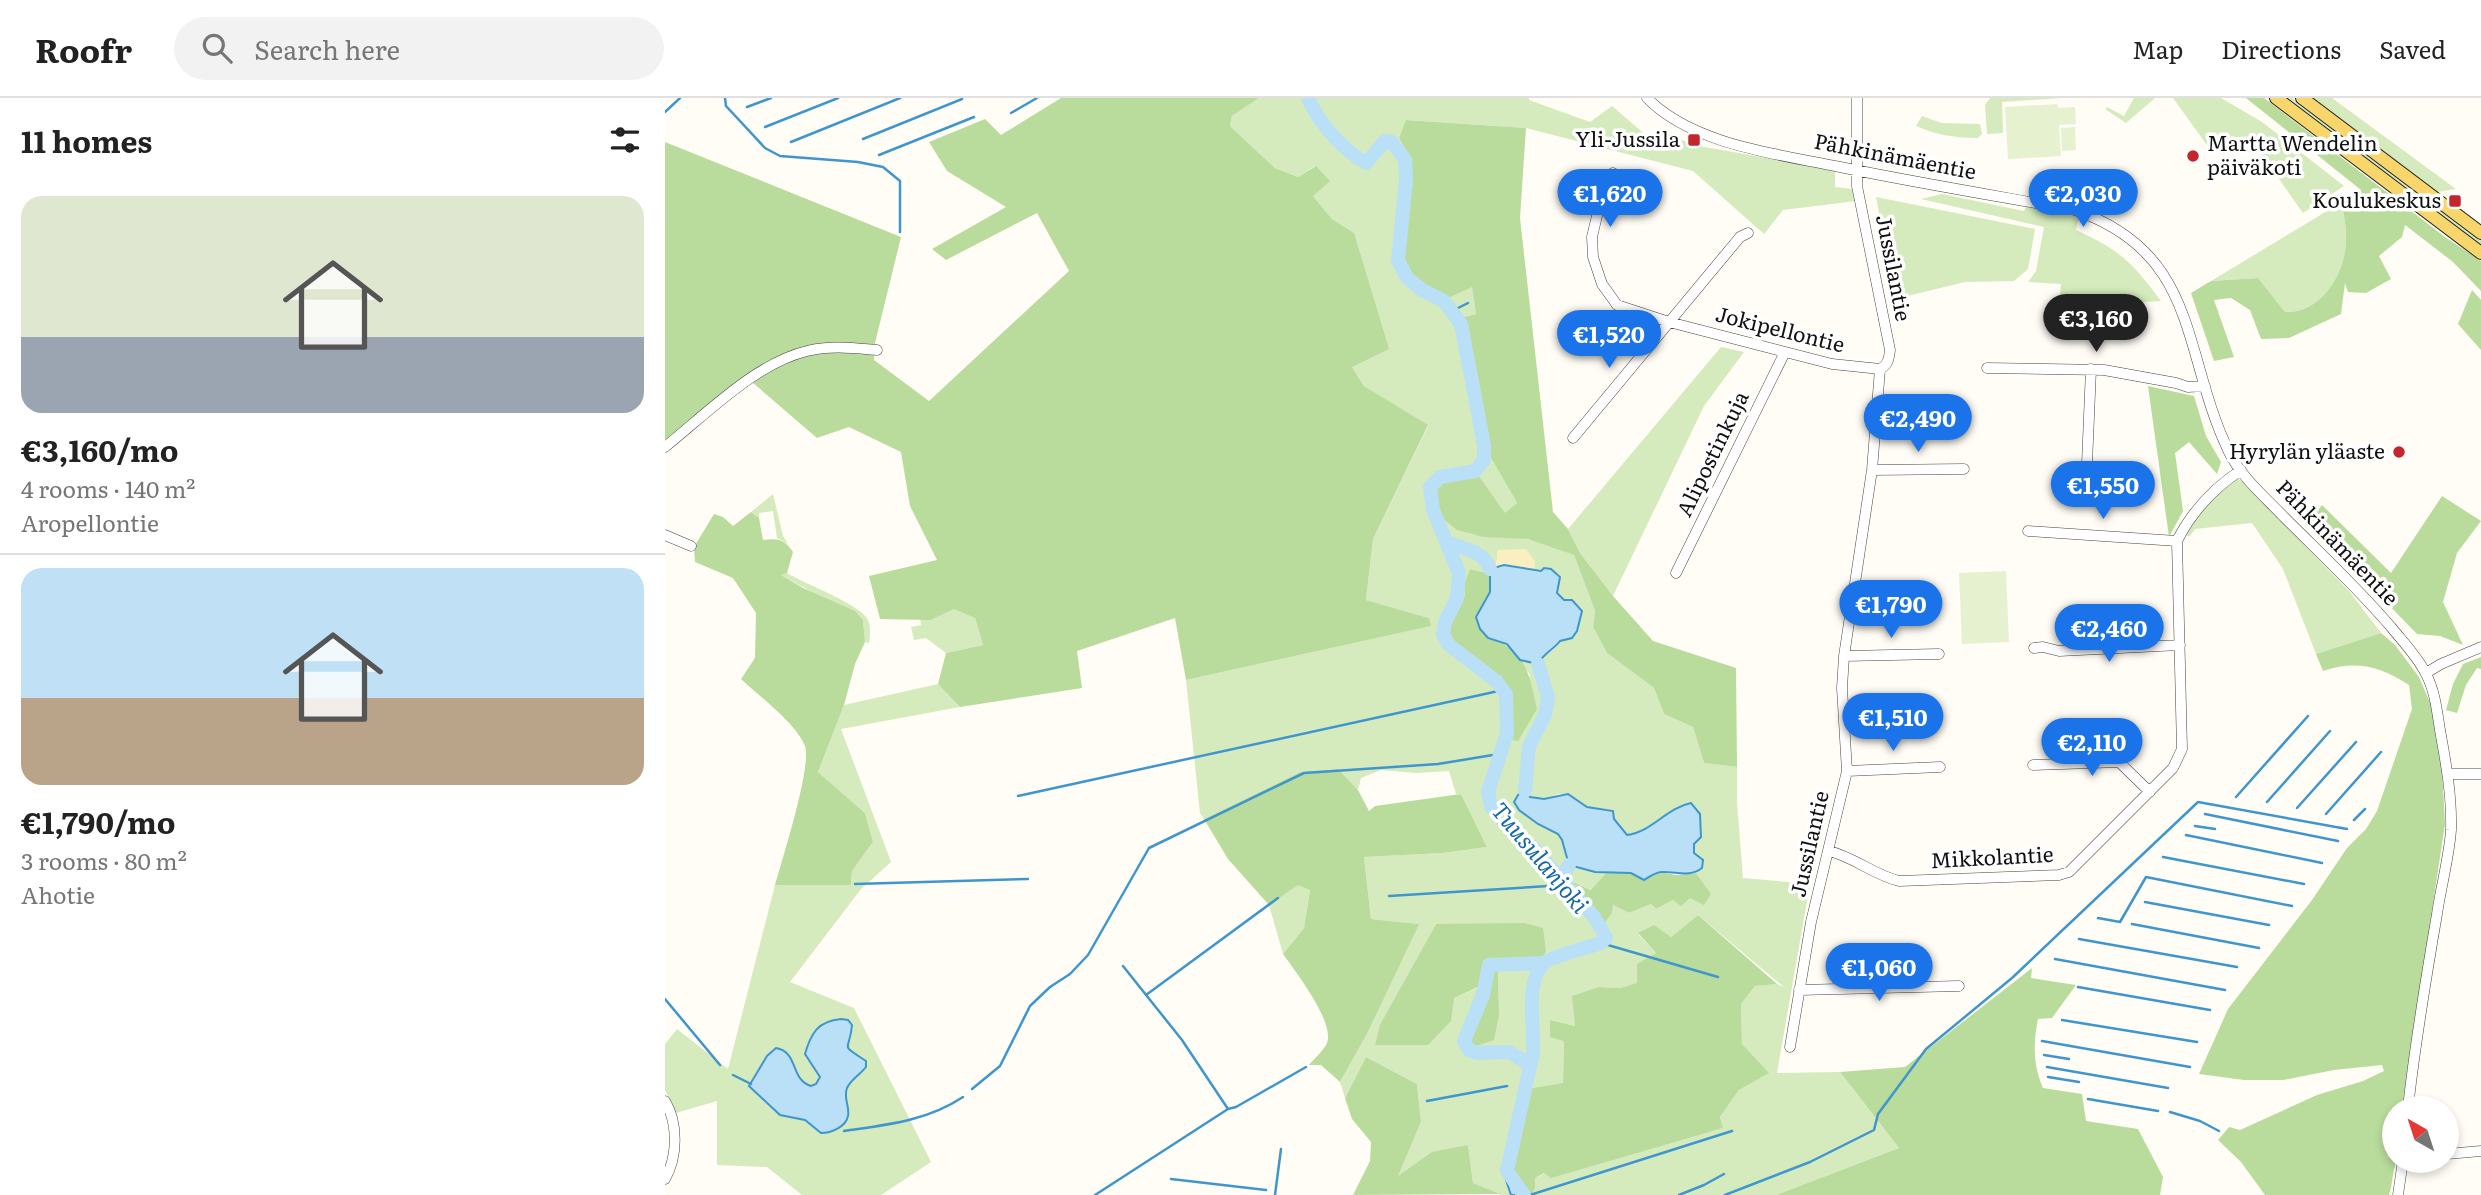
<!DOCTYPE html>
<html lang="en">
<head>
<meta charset="utf-8">
<style>
	body { margin:0; font-family:Literata,serif; background:#f2f2f2; color:#222; height:100vh; display:flex; flex-direction:column; font-size:26px; white-space:nowrap }
	* { box-sizing:border-box; margin:0 }
	p { font-size:23px; color:#767676 }
	.icon { flex:none; width:38px; height:38px; fill:none; stroke:currentColor; stroke-width:2; stroke-linecap:round; stroke-linejoin:round }
	.map { position:relative; flex:1; overflow:hidden }
	.panel { display:flex; flex-direction:column; background:#fff; width:665px }
	.panel>* { flex:none }
	.needle { width:46px; rotate:321deg }
	.controls { position:absolute; left:1717px; top:998px; display:grid; gap:14px }
	.controls a { display:grid; place-items:center; width:77px; height:77px; border-radius:50%; background:#fff; box-shadow:0 4px 10px #0003; font-size:35px }
	.price { position:absolute; translate:-50% -60px; padding:0 16px; border-radius:24px; background:#1a73e8; color:#fff; font-size:23px; line-height:46px; filter:drop-shadow(0 2px 4px #0008) }
	.price::after { content:''; position:absolute; left:50%; top:42px; width:21px; height:16px; margin-left:-10px; background:inherit; clip-path:polygon(0 0,100% 0,50% 100%) }
	.price.current { background:#222; color:#fff }
	ul { padding:0; list-style:none }
	li { display:grid; align-content:center; gap:14px; height:371px; padding:0 21px }
	li+li { border-top:2px solid #e0e0e0 }
	li span { display:grid; place-items:center; height:217px; border-radius:21px; color:#555 }
	li>.icon { margin-inline-start:auto }
	span .icon { width:126px; height:126px; fill:#fffc; stroke-width:1 }
	li b { font-size:30px }
	h2 { display:flex; justify-content:space-between; align-items:center; height:84px; padding:0 21px; font-size:30px }
	header { display:flex; align-items:center; gap:42px; box-sizing:border-box; height:98px; padding:0 35px; background:#fff; border-bottom:2px solid #e0e0e0 }
	header strong { font-size:33px }
	nav { display:flex; gap:38px; margin-inline-start:auto; font-size:24px }
	.search { width:490px; height:63px; background:#f2f2f2; display:flex; align-items:center; gap:18px; box-sizing:border-box; padding:0 24px; border-radius:38px; color:#767676; font-size:26px }
	main { display:flex; flex:1; min-height:0 }
	.map>svg:first-child { display:block }
</style>
</head>
<body>
<header>
<strong>Roofr</strong>
<div class="search"><svg class="icon" aria-label="search" viewBox="0 0 24 24"><circle cx="10" cy="10" r="6"/><path d="M15 15l6 6"/></svg>Search here</div>
<nav><a>Map</a><a>Directions</a><a>Saved</a></nav>
</header>
<main>
<section class="panel">
<h2>11 homes<svg class="icon" aria-label="filters" viewBox="0 0 24 24"><path d="M4 7h16M4 17h16"/><circle cx="9" cy="7" r="2"/><circle cx="15" cy="17" r="2"/></svg></h2>
<ul>
<li><span style="background:linear-gradient(#dfe7d0 65%,#9aa5b1 0)"><svg class="icon" aria-label="home" viewBox="0 0 24 24"><path d="M3 11l9-7 9 7M6 9v11h12V9"/></svg></span><div><b>€3,160/mo</b><p>4 rooms · 140 m²</p><p>Aropellontie</p></div></li>
<li><span style="background:linear-gradient(#bfe0f5 60%,#b9a48a 0)"><svg class="icon" aria-label="home" viewBox="0 0 24 24"><path d="M3 11l9-7 9 7M6 9v11h12V9"/></svg></span><div><b>€1,790/mo</b><p>3 rooms · 80 m²</p><p>Ahotie</p></div></li>
</ul>
</section>
<div class="map">
<svg width="1816" height="1097" viewBox="0 0 1816 1097">
	<rect width="100%" height="100%" fill="#fffdf5"/>
	<path fill="#d5ebbd" fill-rule="evenodd" d="M594,0H864V2L925,24L947,8L983,39L995,46L1008,39L1034,48L1170,72V89L1188,91L1191,103L1118,112L1099,136L1028,73L861,30L742,22L734,40L744,60L745,75L739,149L807,188L811,216L799,219L826,360L852,405L841,415L777,420C808,445 825,436 861,441C877,443 894,451 909,457L930,513L928,529L942,555L989,590L999,616L1028,629L1039,665L1072,669V705L1078,780L1145,786L1112,975L1175,974L1234,1050L1111,1097H867L870,1090V1080L880,1075L1058,1030L1055,1019L1074,992L1103,975L1077,946L1076,906L1090,888L1112,886L1119,889L1033,817L1006,839L973,836L991,855L973,885L955,890L934,889L910,928L885,922L899,943L898,986L857,1097H835L808,1085L803,1047L732,1080L756,1024L752,986L701,959L680,1000L675,984L702,936L753,826L706,821L699,759L778,755L822,749L796,696H791L784,673L751,675L716,672L696,680L693,692L673,671L635,674L539,721L535,715L521,582L765,528L764,520L701,502L708,441L763,328L699,288L687,269L689,135L667,121L648,98L650,68L633,79L610,70L565,28L567,18ZM833,452L870,463L869,472L886,471L895,479L892,495L900,502C898,516 900,540 889,551C883,556 877,558 873,566L855,562L865,577L846,631L843,589L784,542L782,530L800,497L805,471L825,476V471L831,469ZM894,696H903L922,709L948,713V721L962,737C987,734 1001,710 1026,705L1035,716L1036,739L1029,746V755L1037,770L1031,775L1046,797L1008,802L991,811L986,806L964,815L948,807L947,815L938,826L906,784L927,792L942,774H930L904,767L897,742L893,736L873,726L854,712L865,699L879,701ZM771,826L833,868L834,917L801,924L814,889L789,900L763,947H710L716,927Z
		M1325,0H1396L1337,4L1338,35L1322,36L1320,7Z
		M1469,0H1490L1461,25L1440,11L1442,9L1459,18Z
		M1508,0H1556L1597,24L1679,88L1638,115L1595,54L1578,39L1561,40L1544,50Z
		M1620,0H1627L1816,142V148Z
		M1648,0H1667L1791,91L1772,94Z
		M1257,18L1277,25L1315,26L1317,36L1313,40C1291,40 1271,37 1251,28Z
		M1277,96L1359,113L1361,109L1414,119L1411,132C1456,153 1466,163 1496,203L1394,210L1396,186L1363,184L1371,173L1379,129L1256,101Z
		M1211,99L1370,131L1363,171L1349,183L1300,184L1230,201Z
		M1677,104C1678,115 1681,126 1681,137C1683,172 1657,216 1620,214L1593,180L1546,183Z
		M1056,249L1079,254L1039,308L948,498L915,455L903,431Z
		M1571,380L1580,385L1684,493L1716,535L1651,556L1618,471L1587,425L1530,431L1525,438H1517C1530,417 1550,395 1571,380Z
		M108,396L118,438L123,446L112,440L108,413L94,415V420L86,414Z
		M122,475C140,486 197,507 203,522C206,528 205,538 204,545L200,544L198,522L114,476Z
		M289,510L310,520L318,547L281,555L261,540L249,542L246,529L256,527L255,520L265,521Z
		M273,586L295,609L176,631L226,764L196,791L125,884L189,910L266,1064L216,1097H137L102,1069L52,1067V1003L11,1015L0,992V946L12,931L63,971L110,787H186L187,773L208,744L200,715L153,674L179,607ZM188,930L181,947L188,956L198,961L199,972C193,978 183,985 181,994C179,1000 182,1005 182,1011C183,1024 169,1035 156,1035L140,1022L115,1017L97,1001L88,981L107,952L116,951C135,962 126,982 146,988L151,986L155,979L153,973L142,961Z
		M633,786L645,791L639,830L618,856L604,807Z"/>
	<path fill="#b9dc9c" d="M396,0H594L567,18L565,28L610,70L633,79L651,68L665,83L648,98L667,121L689,135L724,251L687,269L699,288L763,327L708,441L701,502L764,520L766,528L521,582L510,520L412,553L417,590L295,609L273,586L281,555L318,547L310,520L289,511L265,522L215,521L204,478L272,462L245,408L236,354L184,329L152,340L80,278L0,342V44L236,139L210,245L209,262L264,303L404,173L372,115L281,162L267,151L341,109L282,73L264,44L320,21L336,37Z
		M1581,0H1599L1780,139L1816,163V193L1788,164L1740,127L1737,139L1714,158L1726,181L1701,195L1683,194L1680,185L1676,216L1624,240L1596,241L1585,212L1566,200L1549,202L1569,259L1549,263L1526,195L1546,183L1593,180L1620,214C1657,216 1683,172 1681,137C1681,126 1678,115 1677,104L1696,92Z
		M741,22L861,30L855,120L888,414L903,431L915,455L948,498L988,543L1071,570L1072,669L1039,665L1028,629L999,616L989,590L942,555L928,529L930,513L909,457L863,441L818,439L792,432L777,420L768,394C776,377 797,379 813,377L840,415L852,405L826,360L799,219L811,216L807,189L781,201C768,194 748,187 741,173C729,147 753,88 744,59C742,53 737,46 734,40Z
		M1807,192L1816,202V252L1793,226Z
		M1483,288L1529,298L1541,338L1556,364L1552,376L1524,344L1510,355L1518,413L1504,439Z
		M1777,398L1816,423L1792,455L1778,504L1798,547L1775,538L1752,536L1643,424L1657,407L1726,475Z
		M86,414L94,420L98,442C112,440 120,441 128,454L122,475L116,477L138,490L190,513L198,522L200,544L190,566L179,607L153,674L200,715L208,744L187,773L186,787H110C117,762 147,668 140,648C131,625 94,598 76,581L90,560L91,515L68,480L30,464L29,449L49,416L58,419L68,428Z
		M805,471L825,476V494L811,519L823,539C861,552 864,575 872,611L853,643L843,641L846,631L843,589L784,542L781,536L800,497L799,487Z
		M1716,535L1730,547L1754,579L1766,607L1777,671L1780,726L1737,1010H1729V1062H1732C1727,1073 1728,1086 1724,1097H1600L1576,1064L1553,1042L1564,1029L1575,1032L1652,997L1698,983L1719,973L1717,967L1669,972L1618,982H1579L1534,976L1563,911L1647,802L1682,750L1701,731L1712,713L1747,611L1744,587C1714,568 1692,562 1658,573L1651,556Z
		M1816,559V571L1812,570L1801,587L1792,615L1781,612L1788,586L1798,566Z
		M673,671L693,692L704,713L710,708L796,696L822,749L778,755L699,759L706,821L754,826L702,936L675,984L656,967H644C649,961 659,952 662,945C670,924 630,873 618,856L639,830L645,792L633,787L604,807L563,761L539,721L635,674Z
		M942,774L966,775L979,781L994,774L1011,777L1031,775L1046,796L1039,807L1025,800L1016,808L1008,802L991,811L986,806L964,815L948,807L947,815L938,827L905,783L926,792Z
		M1033,817L1112,886L1090,888L1076,906L1077,946L1104,975L1074,992L1055,1019L1058,1030L886,1080L879,1075L870,1080V1090L867,1097H857L840,1074L857,992L898,985L899,943L885,939V922L910,928L907,898L934,889L955,890L972,885V866L991,855L973,835L989,827L1006,839Z
		M859,825L878,830L881,853L874,867L833,868L834,917L829,942L806,950L801,924L813,889L789,900L786,923L763,947H710L715,927L771,826Z
		M1367,870L1366,880L1411,887L1387,920L1373,921C1368,945 1368,967 1378,990L1417,996L1421,1023L1473,1031L1498,1079L1495,1097H1111L1234,1050L1175,974L1240,969Z
		M701,959L752,986L756,1024L733,1078L767,1054L803,1047L808,1085L835,1096L688,1097L705,1063L706,1044L687,1021L680,1000Z"/>
	<path fill="#fbeec1" d="M861,451L870,463L869,472L839,467L831,469L833,452Z"/>
	<path fill="#e6f2cf" d="M1393,6V10L1410,9L1411,26L1394,27L1396,58L1343,61L1340,9Z
		M1410,29L1411,52L1397,53L1396,30Z
		M1341,473L1344,544L1297,546L1294,475Z"/>
	<path fill="#b9e0f7" stroke="#3f96cf" stroke-width="2" d="M839,467L876,473L879,470L886,471L895,479L892,495L899,502H907L917,513L912,533L907,540L895,543C888,552 878,556 873,566L855,562L842,546L823,540L815,531L811,519L825,494V471Z
		M860,693L865,699L879,701L903,696L922,709L948,713L949,721L962,737C987,734 1001,710 1026,705L1035,716L1036,739L1029,746V755L1038,762L1037,770C1024,780 1011,773 996,774C991,774 984,779 979,782L966,775L930,774L904,767L897,742L893,736L873,726L854,712L849,704L853,697Z
		M176,921L183,922L187,927C185,954 173,945 201,963V969C196,976 186,981 182,990C178,1000 185,1008 183,1018C181,1029 166,1035 156,1035L140,1022L115,1017L84,988L102,958L111,950C134,954 125,982 146,988L151,986L155,979L140,956C146,935 153,923 176,921Z
		M847,1069L858,1089L866,1097H846L838,1073Z"/>
	<g fill="none" stroke-linecap="round" stroke-linejoin="round">
		<path stroke="#3f96cf" stroke-width="2.5" d="M60,0L61,8L100,50L115,58L193,64L218,69L235,83V134
			M82,9L106,0
			M0,14L15,0
			M346,15L372,0
			M100,29L173,0
			M198,41L297,1
			M126,44L235,0
			M214,57L309,19
			M787,213L803,205
			M353,698L838,592
			M1571,699L1643,618
			M1602,704L1665,633
			M1632,710L1691,644
			M1540,716L1673,743
			M1661,716L1716,654
			M1689,722L1700,711
			M1530,728L1550,731
			M1521,737L1657,765
			M1498,759L1639,786
			M190,786L363,781
			M724,798L900,787
			M1480,804L1604,827
			M1433,820L1455,824L1481,779L1627,808
			M1467,826L1594,850
			M1414,841L1572,869
			M936,845L1053,879
			M1390,861L1560,892
			M1413,889L1545,912
			M481,897L613,800
			M0,901L55,967
			M1397,922L1532,944
			M1377,943L1525,969
			M1379,957L1404,961
			M1382,969L1503,990
			M68,977L86,986
			M1383,979L1414,984
			M307,991L335,968L365,908L385,889L405,876L423,857L484,750L639,675L773,666L834,656
			M1423,1001L1493,1013
			M762,1003L842,988
			M563,1011L571,1009L641,969
			M1505,1014L1535,1023L1554,1033
			M179,1033C221,1027 262,1023 298,999
			M506,1081L601,1092
			M430,1097L563,1011L517,942L458,868
			M610,1097L616,1051
			M865,1097L1067,1033
			M1014,1097L1039,1087L1059,1076
			M1060,1097L1145,1064L1209,1032L1213,1016L1261,951L1347,880L1533,704L1682,731"/>
		<path stroke="#b9e0f7" stroke-width="14" d="M643,0C654,25 677,51 701,65L720,43L727,44L740,62L741,82L733,162L742,180L757,192L779,203L796,226L819,347V362L810,373L775,379L765,389L768,412L794,475L792,500L780,524L778,537L784,547L831,583L841,596L842,635L823,694L826,709L848,735L868,749L930,820L941,840L936,845C924,849 887,858 879,865C859,884 870,929 868,955L842,1073L859,1097
			M781,444C797,450 819,453 825,471
			M860,693L864,648L880,617L883,599L873,566
			M896,782L904,767
			M864,966L844,954L813,955L804,952L799,943L818,897L824,867L879,865"/>
		<defs>
			<path id="minor" d="M982,0C1028,47 1113,56 1175,69C1253,85 1332,98 1410,112C1536,156 1516,255 1564,354C1576,379 1600,399 1619,419C1655,455 1693,490 1726,529C1738,544 1753,559 1761,576C1770,593 1772,613 1775,632C1781,665 1787,698 1786,732C1784,760 1776,788 1772,816C1761,880 1750,945 1743,1010
				M948,75L939,88L927,139L928,159L937,186L952,207L1004,224L1167,266L1215,271
				M1322,270L1439,272L1511,285L1523,289L1540,288
				M908,340L1075,139L1083,135
				M0,349C40,317 91,265 142,253C165,247 189,250 212,252
				M1422,366L1426,271
				M1207,372L1299,371
				M1363,433L1512,443
				M0,437L26,448
				M1011,475L1120,254
				M1369,550L1378,549L1394,553L1515,547
				M1179,558L1274,556
				M1761,575L1776,566L1816,549
				M1368,667L1454,664L1485,694
				M1182,673L1275,669
				M1783,676H1816
				M1164,753C1189,759 1209,777 1234,783L1394,777L1404,774L1508,670L1517,651L1512,443C1526,415 1549,390 1576,372
				M1134,892L1294,888
				M1125,949L1146,824L1182,673L1177,590L1179,558L1207,372L1215,271C1223,267 1224,261 1225,252L1192,88V0
				M0,1003C13,1025 13,1058 0,1081
				M1782,1056L1816,1053
				M1733,1097L1738,1062"/>
			<path id="major" d="M1611,0L1816,155
				M1637,0L1816,135"/>
		</defs>
		<use href="#minor" stroke="#444" stroke-width="11"/>
		<use href="#major" stroke="#222" stroke-width="14"/>
		<use href="#minor" stroke="#fff" stroke-width="10"/>
		<use href="#major" stroke="#f9d66b" stroke-width="12"/>
	</g>
	<g fill="#c4262e" stroke="#fff" stroke-width="2.5">
		<rect x="1022" y="35" width="14" height="14" rx="3.5"/>
		<circle cx="1528" cy="58" r="7"/>
		<rect x="1783" y="96" width="14" height="14" rx="3.5"/>
		<circle cx="1734" cy="354" r="7"/>
	</g>
	<g text-anchor="middle" stroke-width="7" stroke-linejoin="round" paint-order="stroke">
		<g font-size="21" fill="#111" stroke="#fff" text-anchor="end">
			<text x="1015" y="49">Yli-Jussila</text>
			<text x="1542" y="53" text-anchor="start">Martta Wendelin<tspan x="1542" dy="24">päiväkoti</tspan></text>
			<text x="1776" y="110">Koulukeskus</text>
			<text x="1720" y="361">Hyrylän yläaste</text>
		</g>
		<g font-size="21" fill="#111" stroke="#fff">
			<text transform="translate(1230 59) rotate(11)" y="7">Pähkinämäentie</text>
			<text transform="translate(1228 170) rotate(79)" y="7">Jussilantie</text>
			<text transform="translate(1115 232) rotate(14)" y="7">Jokipellontie</text>
			<text transform="translate(1048 356) rotate(-64)" y="7">Alipostinkuja</text>
			<text transform="translate(1672 445) rotate(46)" y="7">Pähkinämäentie</text>
			<text transform="translate(1145 746) rotate(-77)" y="7">Jussilantie</text>
			<text transform="translate(1327 760) rotate(-3)" y="7">Mikkolantie</text>
		</g>
		<g font-size="23" font-style="italic" fill="#1768a6" stroke="#fff">
			<text transform="translate(875 760) rotate(50)" y="8">Tuusulanjoki</text>
		</g>
	</g>
</svg>
<div class="controls">
<a><svg class="needle" viewBox="-14 -14 28 28"><path d="M0-13l5 13h-10z" fill="#e53935"/><path d="M0 13l5-13h-10z" fill="#767676"/></svg></a>
</div>
<b class="price" style="left:945px;top:131px">€1,620</b>
<b class="price" style="left:1418px;top:131px">€2,030</b>
<b class="price current" style="left:1431px;top:256px">€3,160</b>
<b class="price" style="left:944px;top:272px">€1,520</b>
<b class="price" style="left:1253px;top:356px">€2,490</b>
<b class="price" style="left:1438px;top:423px">€1,550</b>
<b class="price" style="left:1226px;top:542px">€1,790</b>
<b class="price" style="left:1444px;top:566px">€2,460</b>
<b class="price" style="left:1228px;top:655px">€1,510</b>
<b class="price" style="left:1427px;top:680px">€2,110</b>
<b class="price" style="left:1214px;top:905px">€1,060</b>
</div>
</main>
</body>
</html>
